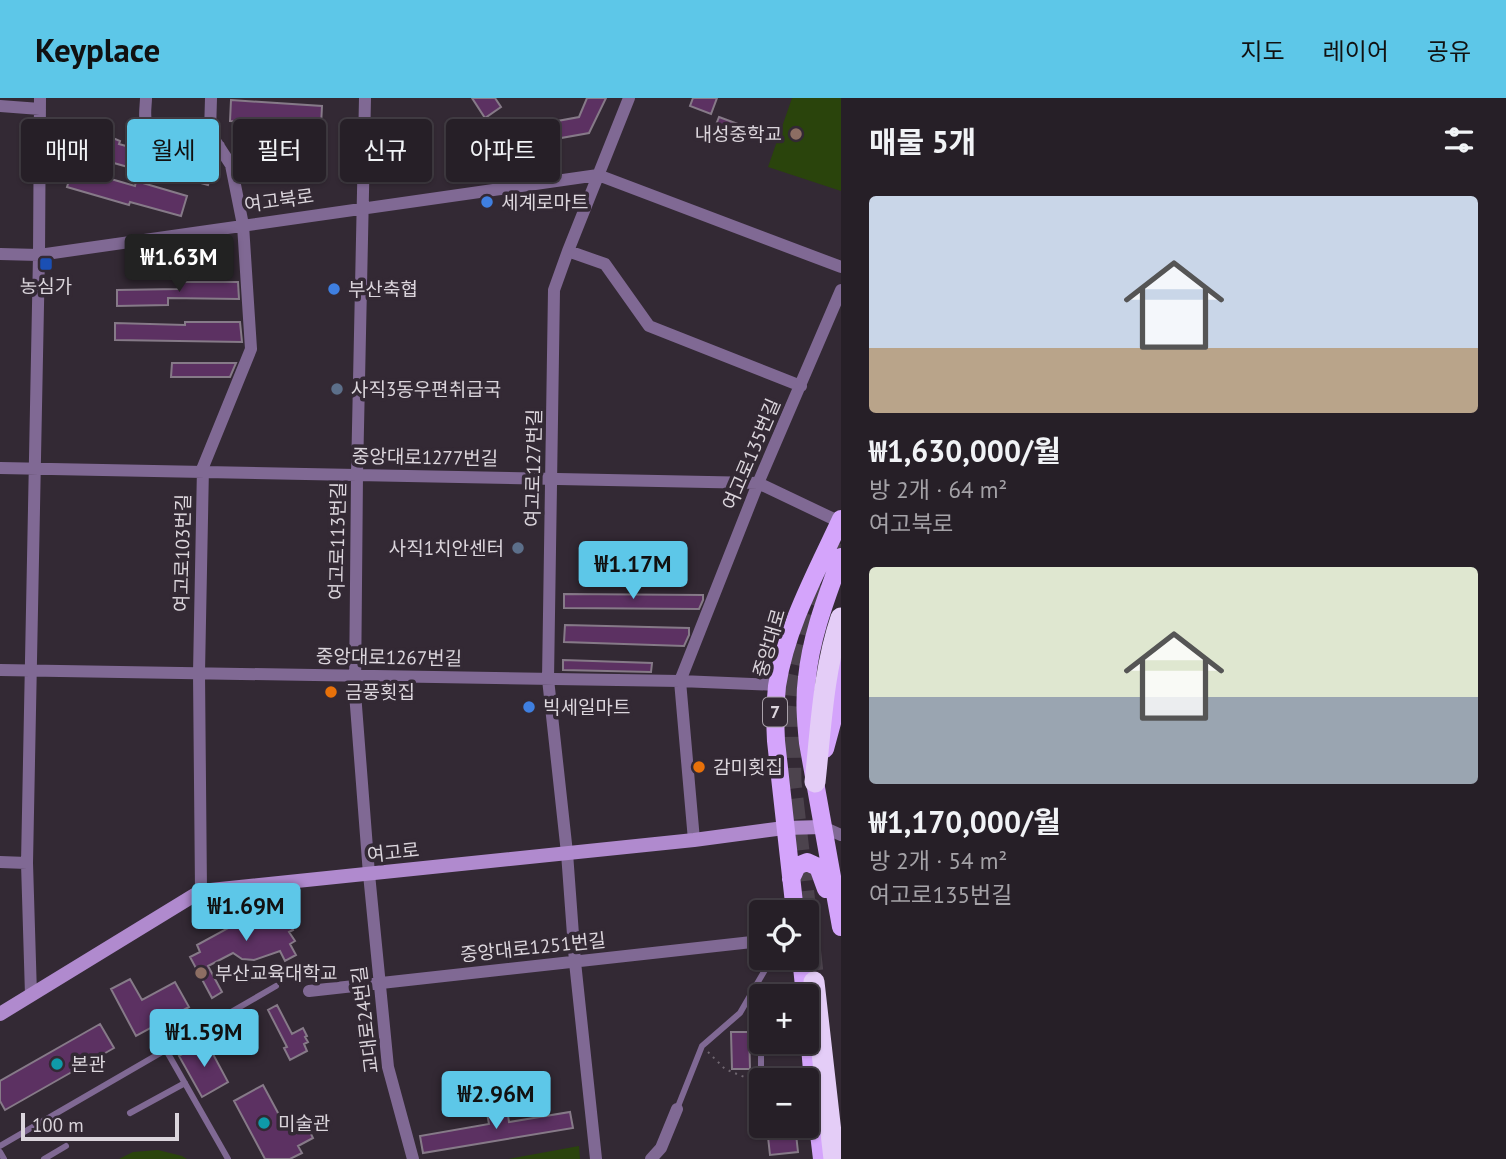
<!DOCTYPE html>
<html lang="ko">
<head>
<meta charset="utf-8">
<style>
	body { margin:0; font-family:"PT Sans","Noto Sans KR",sans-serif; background:#2e272f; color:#f1f3f6; height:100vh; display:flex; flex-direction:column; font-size:26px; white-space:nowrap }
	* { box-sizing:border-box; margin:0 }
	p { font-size:23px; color:#a4a2a7 }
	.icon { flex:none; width:38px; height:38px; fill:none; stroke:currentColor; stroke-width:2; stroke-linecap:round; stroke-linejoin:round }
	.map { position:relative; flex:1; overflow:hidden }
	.sheet { display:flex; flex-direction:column; background:#261f27; width:665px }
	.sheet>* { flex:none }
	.top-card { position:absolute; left:21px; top:21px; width:665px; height:63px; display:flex; gap:14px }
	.buttons { position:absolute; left:749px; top:802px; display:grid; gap:14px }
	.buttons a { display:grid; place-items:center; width:70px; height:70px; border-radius:7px; background:#261f27; box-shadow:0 2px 5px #0004,0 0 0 2px #423d44; font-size:35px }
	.scale { position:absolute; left:21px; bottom:18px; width:158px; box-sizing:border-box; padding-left:7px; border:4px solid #dbd5dc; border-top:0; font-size:19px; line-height:24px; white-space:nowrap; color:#dbd5dc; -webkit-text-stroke:5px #332934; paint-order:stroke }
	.price { position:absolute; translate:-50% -60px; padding:0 16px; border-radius:7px; background:#5dc7e8; color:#111; font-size:23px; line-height:46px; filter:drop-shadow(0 2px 4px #0008) }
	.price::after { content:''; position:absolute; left:50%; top:42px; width:21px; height:16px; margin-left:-10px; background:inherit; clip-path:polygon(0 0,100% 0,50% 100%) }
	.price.selected { background:#222; color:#fff }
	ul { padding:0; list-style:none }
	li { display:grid; align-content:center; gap:14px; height:371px; padding:0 28px }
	li span { display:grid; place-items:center; height:217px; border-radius:7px; color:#555 }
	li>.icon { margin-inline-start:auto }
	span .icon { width:126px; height:126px; fill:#fffc; stroke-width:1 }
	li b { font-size:30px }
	h2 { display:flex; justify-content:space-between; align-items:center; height:84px; padding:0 28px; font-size:30px }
	.pill { padding:0 24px; border-radius:7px; background:#261f27; box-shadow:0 2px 5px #0004,0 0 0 2px #423d44; font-size:24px; line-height:63px }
	.pill.selected { background:#5dc7e8; color:#111 }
	header { display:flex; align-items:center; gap:42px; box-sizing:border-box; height:98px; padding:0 35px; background:#5dc7e8; color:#111 }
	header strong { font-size:33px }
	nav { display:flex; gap:38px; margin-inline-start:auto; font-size:24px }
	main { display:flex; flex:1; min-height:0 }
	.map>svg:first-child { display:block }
</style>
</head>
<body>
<header>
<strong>Keyplace</strong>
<nav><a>지도</a><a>레이어</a><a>공유</a></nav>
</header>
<main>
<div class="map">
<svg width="841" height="1061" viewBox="0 0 841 1061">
	<rect width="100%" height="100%" fill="#332934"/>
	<path fill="#2a440c" d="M792,0H841V93L768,69Z
		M579,1048L580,1061H508Z
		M158,1052L182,1058L187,1061H119L133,1054Z"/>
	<path fill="#5c3162" stroke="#867a88" stroke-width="2" d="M472,0H495L501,9L485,20Z
		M587,0H606L589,35L516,48L513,31L579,19Z
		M693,0H717L711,16L690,8Z
		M231,2L322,8L321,28L230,23Z
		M719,19L749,30L744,43L714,32Z
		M99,34L120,43L119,46L147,54V52L152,53L153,51L213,68L208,87L143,69L142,73L89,58L95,38L97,39Z
		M233,40L306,44V59L234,56L233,53Z
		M73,70L135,88L136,83L187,98L181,118L130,104L129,107L67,89Z
		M178,184H238L239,201L168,200V207L117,208V192L178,191Z
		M185,224H240L242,244L115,242V225L185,227Z
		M172,265H236L230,279H171Z
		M564,496L703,497V502L699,511L564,510Z
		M565,527L689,530V537L684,548L564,544Z
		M563,562L652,565L651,574L563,572Z
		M280,808L293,832L289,834L295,843L290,846L296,857L285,863L280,853L254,862L242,861L233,855L208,868L222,894L212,900L190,859L200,854L197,847L265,810L267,813L270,811L272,813Z
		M130,881L142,902L175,884L189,909L136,938L111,891Z
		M277,907L292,936L303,930L307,938L305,939L308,944L304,946L307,953L290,962L284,950L287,949L268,912Z
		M100,926L114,950L5,1012L0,1003V983Z
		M731,934H749L750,971H732Z
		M206,943L228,984L202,999L179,958Z
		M263,987L284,1026L295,1019L299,1027L305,1024L313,1040L298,1048L302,1055L290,1061H265L234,1003Z
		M507,1012L509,1024L570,1014L573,1030L423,1055L420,1038L489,1026L487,1015Z
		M795,1027L798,1054L770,1057L767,1030Z"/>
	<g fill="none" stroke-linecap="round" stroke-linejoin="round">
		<path stroke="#4c434d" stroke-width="21" stroke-dasharray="21 10" stroke-linecap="butt" d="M806,814L791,684L790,625L795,583L807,530L841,446
			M807,821L814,884"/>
		<path stroke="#6f6670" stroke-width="2" stroke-dasharray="2 5" stroke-linecap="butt" d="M708,954L725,971L761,986"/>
		<path stroke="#806994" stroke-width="6" d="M761,943V970L770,975L796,971L809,982
			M166,952L228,1061
			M677,1011L702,948L740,915L769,865H799
			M130,1015L185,985
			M0,1048L276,888
			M0,1054L4,1061
			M44,1061L66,1048"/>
		<path stroke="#806994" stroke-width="12" d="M146,0C146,8 143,21 148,28C154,37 206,46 219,48
			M365,0L357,377L355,595L369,776L388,969L413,1061
			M0,8L40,11
			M568,153L605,166L649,228L801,288
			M0,156L39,157L598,77L841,169
			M0,370L758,385L840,424
			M0,572L680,583L778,587
			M823,729L841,737
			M694,742L680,583L759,383L841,192
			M0,764L27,765
			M201,793L199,575L203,369L251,251L243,127L231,67L210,35L211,0
			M309,893L761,843
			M31,897L27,765L39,157L40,0
			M596,1061L575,864L567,755L548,581L554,192L568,153L629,0
			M651,1061L661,1050L677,1011"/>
		<path stroke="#b08ace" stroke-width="14" d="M0,916L201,793L694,742L784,730L823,729"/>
		<path stroke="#d4a4fb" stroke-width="18" d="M841,459C827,498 811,538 807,580C804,602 806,624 808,645L841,829
			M825,651L832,625L841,569
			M791,781L797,768L807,764L818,769L826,791
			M795,814L776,643C775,624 775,606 777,588C786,529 816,475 841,421
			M801,859L805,898
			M807,911L813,985L822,1061"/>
		<path stroke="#e4cdf7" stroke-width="21" d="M815,684C821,630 823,573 841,520
			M814,884L834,1061"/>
	</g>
	<g fill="#8d6e63" stroke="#332934" stroke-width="2.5">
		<circle cx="796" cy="36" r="7"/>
		<circle cx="201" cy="875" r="7"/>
	</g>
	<g fill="#3f7fe0" stroke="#332934" stroke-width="2.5">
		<circle cx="487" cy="104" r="7"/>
		<circle cx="334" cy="191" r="7"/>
		<circle cx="529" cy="609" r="7"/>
	</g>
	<rect fill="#1a4fb4" stroke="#332934" stroke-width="2.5" x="39" y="159" width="14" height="14" rx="3.5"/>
	<g fill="#5c6f8a" stroke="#332934" stroke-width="2.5">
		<circle cx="337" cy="291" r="7"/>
		<circle cx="518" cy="450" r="7"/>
	</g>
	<g fill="#e8710a" stroke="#332934" stroke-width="2.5">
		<circle cx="331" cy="594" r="7"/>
		<circle cx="699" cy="669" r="7"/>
	</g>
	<g fill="#0f9aa8" stroke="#332934" stroke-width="2.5">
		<circle cx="57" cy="966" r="7"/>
		<circle cx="264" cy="1025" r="7"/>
	</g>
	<g text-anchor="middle" stroke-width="7" stroke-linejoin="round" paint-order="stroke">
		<rect fill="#332934" stroke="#a9a1aa" stroke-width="2" x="763" y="599.5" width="24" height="29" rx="5"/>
		<g font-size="18" font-weight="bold" fill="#dbd5dc">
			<text x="775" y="620">7</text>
		</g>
		<g font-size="19" fill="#dbd5dc" stroke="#332934" text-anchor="start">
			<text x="782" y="43" text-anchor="end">내성중학교</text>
			<text x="501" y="111">세계로마트</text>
			<text x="46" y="195" text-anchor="middle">농심가</text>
			<text x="348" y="198">부산축협</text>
			<text x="351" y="298">사직3동우편취급국</text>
			<text x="504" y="457" text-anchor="end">사직1치안센터</text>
			<text x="345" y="601">금풍횟집</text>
			<text x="543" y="616">빅세일마트</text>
			<text x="713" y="676">감미횟집</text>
			<text x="215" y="882">부산교육대학교</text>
			<text x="71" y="973">본관</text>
			<text x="278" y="1032">미술관</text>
		</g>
		<g font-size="19" fill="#dbd5dc" stroke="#332934">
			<text transform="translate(279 102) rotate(-8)" y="7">여고북로</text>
			<text transform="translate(751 356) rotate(-67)" y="7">여고로135번길</text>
			<text transform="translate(425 359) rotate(1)" y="7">중앙대로1277번길</text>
			<text transform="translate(533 370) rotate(-89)" y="7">여고로127번길</text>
			<text transform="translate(337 443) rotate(-89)" y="7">여고로113번길</text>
			<text transform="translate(182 455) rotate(-89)" y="7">여고로103번길</text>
			<text transform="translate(769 545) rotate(-74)" y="7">중앙대로</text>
			<text transform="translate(389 559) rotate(1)" y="7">중앙대로1267번길</text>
			<text transform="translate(393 754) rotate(-6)" y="7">여고로</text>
			<text transform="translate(533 849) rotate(-6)" y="7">중앙대로1251번길</text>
			<text transform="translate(365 922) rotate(-97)" y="7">교대로24번길</text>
		</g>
	</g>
</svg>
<div class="buttons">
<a><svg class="icon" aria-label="locate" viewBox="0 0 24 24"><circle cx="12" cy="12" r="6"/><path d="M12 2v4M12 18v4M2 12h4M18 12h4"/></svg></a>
<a>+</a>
<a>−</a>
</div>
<div class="scale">100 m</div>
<b class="price selected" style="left:179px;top:196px">₩1.63M</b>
<b class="price" style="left:633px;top:503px">₩1.17M</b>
<b class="price" style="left:246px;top:845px">₩1.69M</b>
<b class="price" style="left:204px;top:971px">₩1.59M</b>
<b class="price" style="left:496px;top:1033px">₩2.96M</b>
<div class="top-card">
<a class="pill">매매</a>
<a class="pill selected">월세</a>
<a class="pill">필터</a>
<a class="pill">신규</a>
<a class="pill">아파트</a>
</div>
</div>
<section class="sheet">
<h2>매물 5개<svg class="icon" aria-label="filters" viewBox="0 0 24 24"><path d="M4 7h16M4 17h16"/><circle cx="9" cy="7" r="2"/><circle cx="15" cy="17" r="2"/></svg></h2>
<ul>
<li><span style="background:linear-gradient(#c9d6e8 70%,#b9a48a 0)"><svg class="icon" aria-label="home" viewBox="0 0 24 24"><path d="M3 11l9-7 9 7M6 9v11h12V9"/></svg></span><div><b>₩1,630,000/월</b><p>방 2개 · 64 m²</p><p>여고북로</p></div></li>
<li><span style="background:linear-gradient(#dfe7d0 60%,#9aa5b1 0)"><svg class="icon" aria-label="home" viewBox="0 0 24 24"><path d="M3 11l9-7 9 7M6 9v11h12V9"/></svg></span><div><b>₩1,170,000/월</b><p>방 2개 · 54 m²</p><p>여고로135번길</p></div></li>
</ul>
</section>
</main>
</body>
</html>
